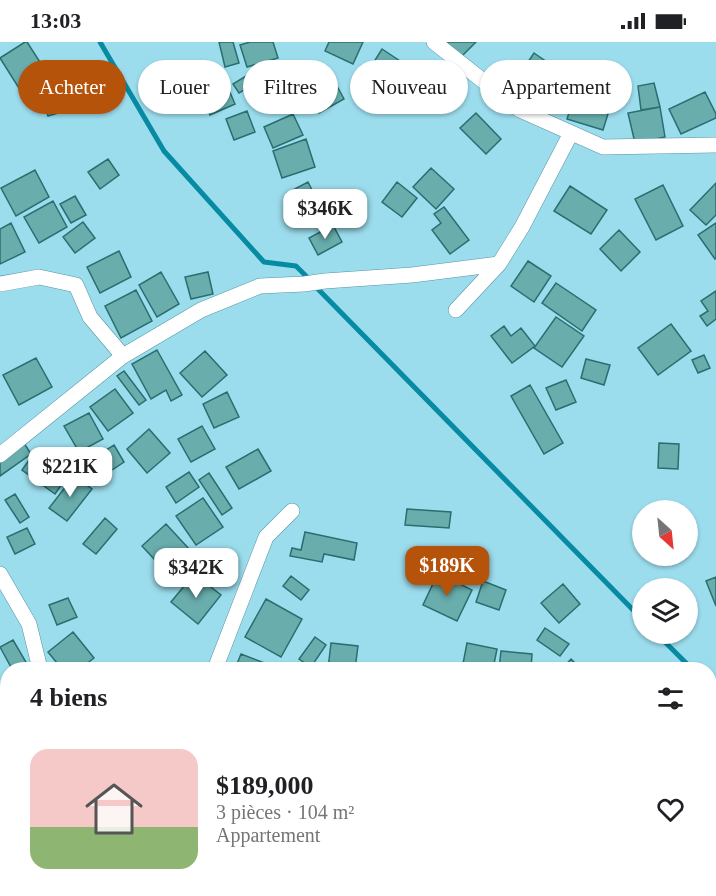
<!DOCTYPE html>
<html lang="fr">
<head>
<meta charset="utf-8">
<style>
	body { margin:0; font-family:"Times New Roman",serif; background:#f6f6f6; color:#202124; height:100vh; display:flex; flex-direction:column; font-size:22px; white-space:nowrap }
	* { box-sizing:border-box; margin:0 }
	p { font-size:20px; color:#757577 }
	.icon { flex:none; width:33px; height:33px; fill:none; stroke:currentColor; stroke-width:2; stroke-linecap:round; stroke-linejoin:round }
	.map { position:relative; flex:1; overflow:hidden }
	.side { position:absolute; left:0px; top:620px; width:717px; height:236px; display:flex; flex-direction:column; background:#fff; border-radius:24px 24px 0 0; box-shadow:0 2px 4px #0004 }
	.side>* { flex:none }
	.hud { position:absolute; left:18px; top:18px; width:681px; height:54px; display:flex; gap:12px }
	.needle { width:39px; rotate:153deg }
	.buttons { position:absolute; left:632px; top:458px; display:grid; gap:12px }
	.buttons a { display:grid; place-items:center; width:66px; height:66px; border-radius:50%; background:#fff; box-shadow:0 2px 4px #0004; font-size:30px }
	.price { position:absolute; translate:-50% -51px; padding:0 14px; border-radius:12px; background:#fff; color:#222; font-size:20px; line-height:39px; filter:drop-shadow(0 2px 3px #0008) }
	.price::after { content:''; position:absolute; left:50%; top:36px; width:18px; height:14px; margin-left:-9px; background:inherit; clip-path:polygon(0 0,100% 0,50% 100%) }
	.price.selected { background:#b45309; color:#fff }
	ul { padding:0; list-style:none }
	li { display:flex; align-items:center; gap:18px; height:150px; padding:0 30px }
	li+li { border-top:2px solid #e0e0e0 }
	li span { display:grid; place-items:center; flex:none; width:168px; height:120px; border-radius:18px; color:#555 }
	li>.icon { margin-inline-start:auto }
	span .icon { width:72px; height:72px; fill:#fffc; stroke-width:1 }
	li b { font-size:26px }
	h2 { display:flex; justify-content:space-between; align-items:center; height:72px; padding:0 30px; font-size:26px }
	.pill { padding:0 21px; border-radius:27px; background:#fff; box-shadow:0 2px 4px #0004; font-size:21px; line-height:54px }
	.pill.selected { background:#b45309; color:#fff }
	.status { display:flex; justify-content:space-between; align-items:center; height:42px; padding:0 30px; background:#fff; direction:ltr }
	.status svg { height:16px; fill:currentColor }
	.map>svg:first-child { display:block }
</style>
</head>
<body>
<div class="status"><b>13:03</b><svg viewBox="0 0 49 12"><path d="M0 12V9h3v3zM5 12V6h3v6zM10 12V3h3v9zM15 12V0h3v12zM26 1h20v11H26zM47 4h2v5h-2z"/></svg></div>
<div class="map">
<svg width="716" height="854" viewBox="0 0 716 854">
	<rect width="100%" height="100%" fill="#9cdded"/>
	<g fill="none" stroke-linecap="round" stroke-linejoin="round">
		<path stroke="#068ba2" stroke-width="5" d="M100,0L164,109L264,220L296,224L309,237
			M315,244L642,577
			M656,591L692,627
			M710,645L716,652"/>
	</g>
	<path fill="#69adad" stroke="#286f6f" stroke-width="1.5" d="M25,0H27L49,34L22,51L0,16Z
		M219,0H233L239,21L225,25Z
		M250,0H273L278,16L247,25L240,3Z
		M329,0H363L353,22L325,9Z
		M446,0H476L461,15Z
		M382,7L406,23L385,57L360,42Z
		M534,11L563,31L541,64L511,45Z
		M326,24L344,57L319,71L301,38Z
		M259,26L268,41L260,46L256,41L239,51L233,42Z
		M206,28L209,42L193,47L189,32Z
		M67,39L75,66L48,74L39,48Z
		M579,39L615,49L603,88L567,77Z
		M226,41L235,62L210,73L201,53Z
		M654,41L660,65L641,68L638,44Z
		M288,46L291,56L271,60L269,50Z
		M705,50L716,72V76L681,92L669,67Z
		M660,65L665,95L635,101L628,71Z
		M247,69L255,90L234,98L226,77Z
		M476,71L501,97L486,112L460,86Z
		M293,72L303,93L273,106L264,85Z
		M306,97L315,125L282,136L273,109Z
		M108,117L119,133L100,147L88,130Z
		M431,126L454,147L436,167L413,145Z
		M35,128L49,155L16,174L1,146Z
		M308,140L319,162L297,172L287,151Z
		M397,140L417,156L402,175L382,160Z
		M716,141V173L706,183L690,168Z
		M663,143L683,184L656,198L635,157Z
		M570,144L607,168L591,192L554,169Z
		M75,154L86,173L71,181L60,162Z
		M53,159L67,185L39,201L24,175Z
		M444,165L469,198L450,212L432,188L441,181L434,172Z
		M83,180L95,196L75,211L63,195Z
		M11,181L25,210L0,222V187Z
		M716,181V216L715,217L698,193Z
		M333,183L342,200L318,213L309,196Z
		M619,188L640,210L621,229L600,207Z
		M119,209L131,235L100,251L87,225Z
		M528,219L551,234L534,260L511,244Z
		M161,230L179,262L157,275L139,243Z
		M208,230L213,252L191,257L185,235Z
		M556,241L596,268L582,289L542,261Z
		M136,248L152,279L121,296L105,264Z
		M716,249V277L707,284L700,274L708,269L701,259Z
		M556,275L584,294L562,325L534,306Z
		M671,282L691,309L658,333L638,306Z
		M504,284L511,294L521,286L535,304L512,321L491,294Z
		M157,308L182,353L171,359L166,348L151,357L132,322Z
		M205,309L227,333L202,355L180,331Z
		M704,313L710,326L698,331L692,318Z
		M36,316L52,345L19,363L3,333Z
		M586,317L610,323L604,343L581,336Z
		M124,329L146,358L139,363L117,334Z
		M566,338L576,360L556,368L546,346Z
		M530,343L563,401L544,412L511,354Z
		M115,347L133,371L108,389L90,365Z
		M227,350L239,375L214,386L203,362Z
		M89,371L103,397L79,410L64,384Z
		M202,384L215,407L191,420L178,397Z
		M149,387L170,411L147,431L127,407Z
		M24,401L31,412L0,434V419Z
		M659,401L679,402L678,427L658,426Z
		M114,403L124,420L106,432L95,415Z
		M258,407L271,429L239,447L226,425Z
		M36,408L69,432L55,452L22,428Z
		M189,430L199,445L176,461L166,445Z
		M209,431L232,466L222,473L199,438Z
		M74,434L92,447L67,479L49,466Z
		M15,452L29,475L20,481L5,458Z
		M203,456L223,485L196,503L176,474Z
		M407,467L451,470L449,486L405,483Z
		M105,476L117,487L96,512L83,502Z
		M166,482L191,509L167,531L142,504Z
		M27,486L35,502L15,512L7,495Z
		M305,490L357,501L354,518L324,512L322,520L290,514L292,506L301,508Z
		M438,531L472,548L457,579L423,563Z
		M194,532L221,553L198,582L171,560Z
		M291,534L309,548L301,558L283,544Z
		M716,535V564L706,539Z
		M483,539L506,548L499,568L476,560Z
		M563,542L580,562L559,581L541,561Z
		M68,556L77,575L57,583L49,563Z
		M266,557L302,577L281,615L245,595Z
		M545,586L569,602L560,614L537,598Z
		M73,590L94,616L80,627H62L48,610Z
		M315,595L326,603L311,625L299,617Z
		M13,598L30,627H12L0,605Z
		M331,601L358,604L355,627H328Z
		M467,601L497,607L493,627H462Z
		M501,609L532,612L531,627H499Z
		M241,612L267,622L265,627H235Z
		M571,617L581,627H562Z
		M0,644L8,645V683L0,682Z
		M0,693L8,695V725L0,723Z
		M716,813V842L710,828V816Z
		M145,848H164L158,854H143L141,852Z
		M182,848H208L218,854H188L181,849Z
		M452,848H467L469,854H431Z
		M471,848H495V849L481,854H474Z"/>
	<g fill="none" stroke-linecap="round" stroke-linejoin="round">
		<defs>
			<path id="minor" d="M434,0L520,68L603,105L716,103
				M0,242L39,235L76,243L90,275L123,314
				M456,268L499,222L522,185L571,91
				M0,413L123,314L201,268L260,244L304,242L325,239L412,233L499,222
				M0,532L29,582L40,627
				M215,627L266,495L292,469
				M0,768L8,771
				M237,848L245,854
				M21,854L22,848
				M322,854L338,848"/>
		</defs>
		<use href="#minor" stroke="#5595a5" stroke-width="16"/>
		<use href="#minor" stroke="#fff" stroke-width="15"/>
	</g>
</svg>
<div class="buttons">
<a><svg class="needle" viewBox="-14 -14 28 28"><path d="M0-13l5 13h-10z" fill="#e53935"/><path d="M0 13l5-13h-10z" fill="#757577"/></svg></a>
<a><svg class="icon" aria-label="layers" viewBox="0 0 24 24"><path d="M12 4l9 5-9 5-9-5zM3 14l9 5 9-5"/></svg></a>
</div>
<b class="price" style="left:325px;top:198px">$346K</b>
<b class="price" style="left:70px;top:456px">$221K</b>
<b class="price selected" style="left:447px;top:555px">$189K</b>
<b class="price" style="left:196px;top:557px">$342K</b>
<div class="hud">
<a class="pill selected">Acheter</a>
<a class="pill">Louer</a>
<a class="pill">Filtres</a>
<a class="pill">Nouveau</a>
<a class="pill">Appartement</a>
</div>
<section class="side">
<h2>4 biens<svg class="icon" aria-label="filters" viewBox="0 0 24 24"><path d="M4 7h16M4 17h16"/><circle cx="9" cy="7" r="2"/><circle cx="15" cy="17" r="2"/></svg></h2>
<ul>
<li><span style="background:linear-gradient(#f6c9c9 65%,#8fb573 0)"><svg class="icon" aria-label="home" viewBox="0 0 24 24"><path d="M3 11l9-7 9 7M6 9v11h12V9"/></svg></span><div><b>$189,000</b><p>3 pièces · 104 m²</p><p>Appartement</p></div><svg class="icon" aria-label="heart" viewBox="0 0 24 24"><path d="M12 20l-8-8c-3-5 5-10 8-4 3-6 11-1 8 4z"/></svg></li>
</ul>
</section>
</div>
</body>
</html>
